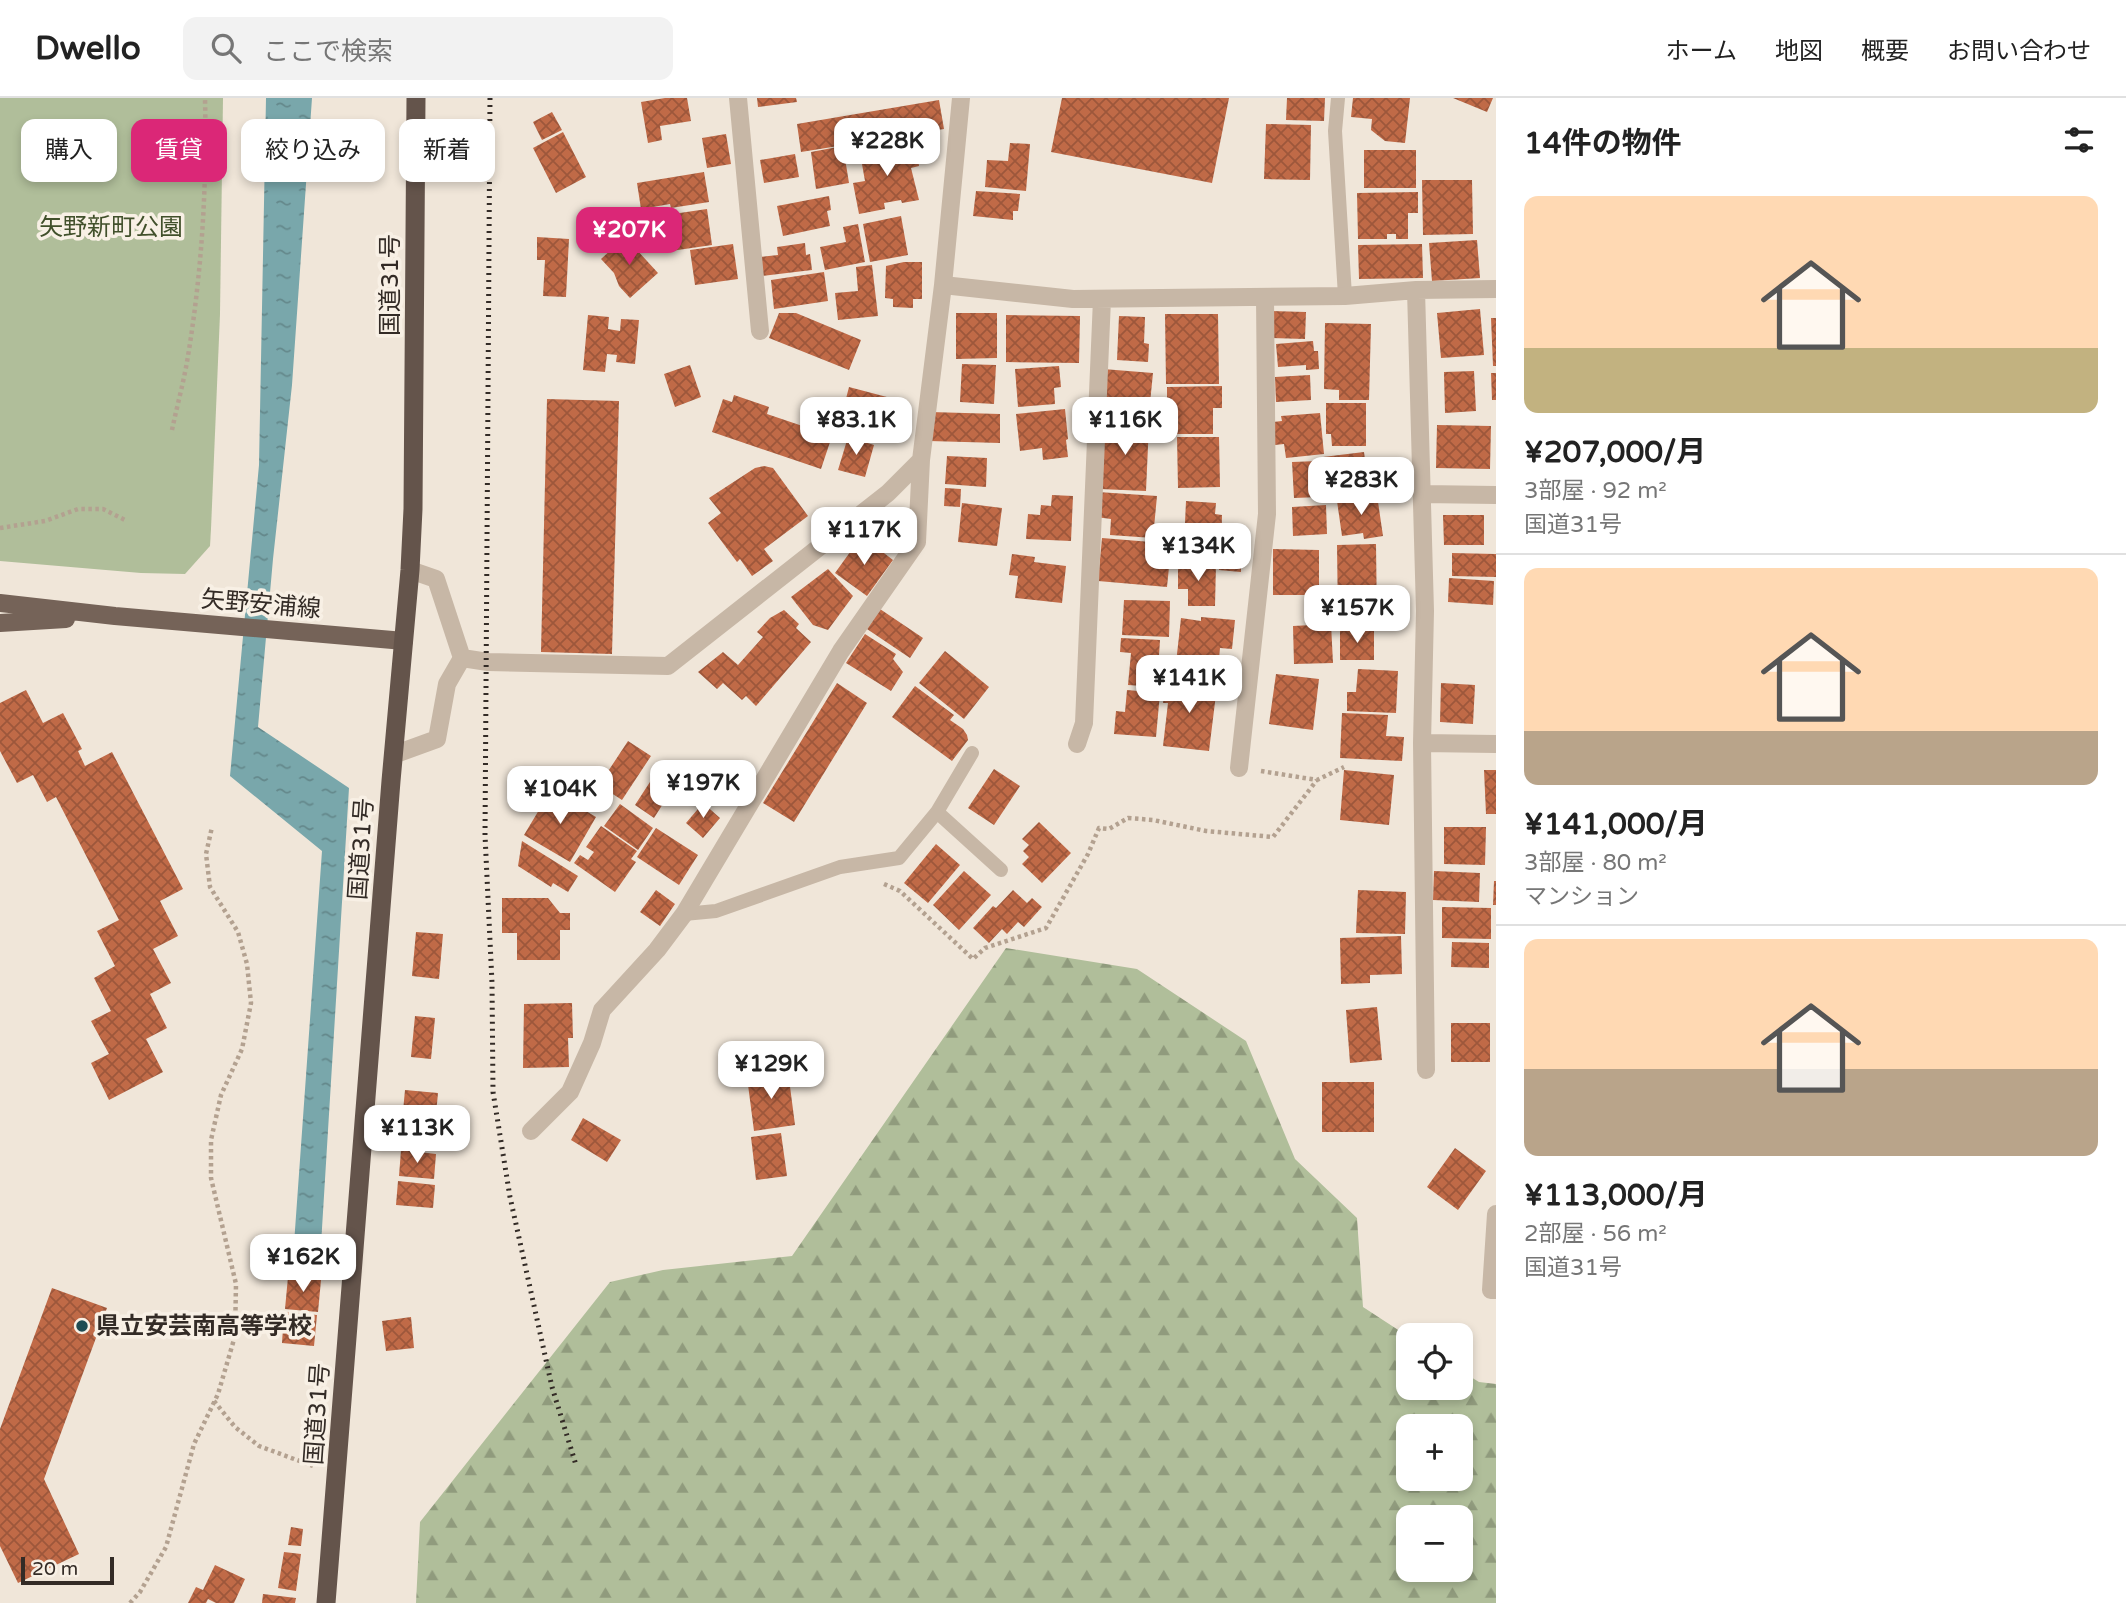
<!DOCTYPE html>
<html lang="ja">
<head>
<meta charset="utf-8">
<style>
	body { margin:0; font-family:"Varela Round","Noto Sans JP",sans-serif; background:#f2f2f2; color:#222; height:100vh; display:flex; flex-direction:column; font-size:26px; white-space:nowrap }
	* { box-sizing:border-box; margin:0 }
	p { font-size:23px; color:#767676 }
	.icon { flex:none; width:38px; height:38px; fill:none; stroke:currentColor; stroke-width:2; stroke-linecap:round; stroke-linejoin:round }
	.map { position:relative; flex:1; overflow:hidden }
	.details { display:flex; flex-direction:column; background:#fff; width:630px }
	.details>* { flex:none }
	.guide { position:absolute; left:21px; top:21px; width:665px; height:63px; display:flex; gap:14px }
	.controls { position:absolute; left:1396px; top:1225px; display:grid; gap:14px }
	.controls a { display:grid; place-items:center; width:77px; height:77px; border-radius:14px; background:#fff; box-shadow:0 4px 10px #0003; font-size:35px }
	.scale { position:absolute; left:21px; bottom:18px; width:93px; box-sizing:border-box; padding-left:7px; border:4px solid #332b26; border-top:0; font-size:19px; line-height:24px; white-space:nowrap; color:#332b26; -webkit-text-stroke:5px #f8f0e5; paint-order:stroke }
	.price { position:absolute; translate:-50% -60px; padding:0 16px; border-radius:14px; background:#fff; color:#222; font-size:23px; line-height:46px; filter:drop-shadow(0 2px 4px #0008) }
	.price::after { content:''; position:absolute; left:50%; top:42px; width:21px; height:16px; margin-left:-10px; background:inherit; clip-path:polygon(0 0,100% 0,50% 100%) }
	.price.selected { background:#db2777; color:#fff }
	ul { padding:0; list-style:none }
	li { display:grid; align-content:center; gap:14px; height:371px; padding:0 28px }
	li+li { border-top:2px solid #e0e0e0 }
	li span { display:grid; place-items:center; height:217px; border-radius:14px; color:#555 }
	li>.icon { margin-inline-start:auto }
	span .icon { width:126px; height:126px; fill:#fffc; stroke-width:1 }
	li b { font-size:30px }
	h2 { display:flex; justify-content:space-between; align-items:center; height:84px; padding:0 28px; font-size:30px }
	.pill { padding:0 24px; border-radius:14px; background:#fff; box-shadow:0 4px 10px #0003; font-size:24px; line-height:63px }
	.pill.selected { background:#db2777; color:#fff }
	header { display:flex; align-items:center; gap:42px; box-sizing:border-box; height:98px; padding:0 35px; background:#fff; border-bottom:2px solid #e0e0e0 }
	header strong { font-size:33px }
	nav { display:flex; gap:38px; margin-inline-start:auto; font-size:24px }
	.search { width:490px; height:63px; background:#f2f2f2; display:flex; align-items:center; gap:18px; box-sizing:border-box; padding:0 24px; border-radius:14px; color:#767676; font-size:26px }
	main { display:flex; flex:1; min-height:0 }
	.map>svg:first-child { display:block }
</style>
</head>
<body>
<header>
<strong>Dwello</strong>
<div class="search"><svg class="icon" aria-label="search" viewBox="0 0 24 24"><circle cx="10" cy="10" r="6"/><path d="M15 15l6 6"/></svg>ここで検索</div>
<nav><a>ホーム</a><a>地図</a><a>概要</a><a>お問い合わせ</a></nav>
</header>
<main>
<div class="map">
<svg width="1496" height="1505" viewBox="0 0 1496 1505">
	<defs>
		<pattern id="forest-firs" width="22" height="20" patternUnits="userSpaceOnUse" patternTransform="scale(1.75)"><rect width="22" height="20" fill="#b0be9a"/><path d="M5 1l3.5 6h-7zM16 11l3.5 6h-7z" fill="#909b7d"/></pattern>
		<pattern id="water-ripples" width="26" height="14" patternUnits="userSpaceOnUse" patternTransform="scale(1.75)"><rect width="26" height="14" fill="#79a7ab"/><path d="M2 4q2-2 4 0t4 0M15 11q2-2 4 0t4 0" fill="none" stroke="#64888b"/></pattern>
		<pattern id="building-cross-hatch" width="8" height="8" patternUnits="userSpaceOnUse" patternTransform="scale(1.75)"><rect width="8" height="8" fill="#c06a47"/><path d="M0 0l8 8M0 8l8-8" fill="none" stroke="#9d573b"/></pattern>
	</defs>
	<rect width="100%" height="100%" fill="#f0e6d9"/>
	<path fill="url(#forest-firs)" fill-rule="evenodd" d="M1006,850L1137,871L1246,943L1295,1061L1357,1120L1363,1209L1409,1239V1290H1461V1273L1479,1284L1496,1286V1505H416L420,1424L610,1184L663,1172L792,1158ZM1409,1328H1461V1381H1409ZM1409,1419H1461V1472H1409Z"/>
	<path fill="#b0be9a" d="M0,0H223L220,216L211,431L210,448L185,476L141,475L0,463Z"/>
	<path fill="url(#water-ripples)" d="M266,0H312L292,287L273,461L258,629L349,690L320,1163L293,1160L322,753L230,678L259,367Z"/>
	<path fill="url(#building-cross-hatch)" d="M665,0H687L691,23L660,28L662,42L648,45L641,4Z
		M757,0H796L797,4L758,9Z
		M1062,0H1229L1212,85L1051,54Z
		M1287,0H1325L1324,23L1286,22Z
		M1353,0H1410L1405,45L1385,43L1371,32L1372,21L1351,19Z
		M1453,0H1493L1487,14Z
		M939,2L944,31L801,54L797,26Z
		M552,14L562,32L542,42L533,24Z
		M1266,26L1311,27L1310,82L1264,81Z
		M563,34L586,79L556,95L533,50Z
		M726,36L731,66L707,70L702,40Z
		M916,45L919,68L911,70L919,102L902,105L901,102L884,105L885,111L859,116L853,85L865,83L860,55Z
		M1010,45L1030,46L1026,93L985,89L987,62L1008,63Z
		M843,48L849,85L816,91L811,54Z
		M1364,52H1416V90H1364Z
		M795,56L799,79L764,85L760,62Z
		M704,74L709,104L671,110L670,106L641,111L637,85Z
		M1422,82H1472L1473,136L1423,137Z
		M976,93L1020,96L1018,113H1013V122L973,118Z
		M1418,94V115H1408V141H1396V136H1387V141H1358L1357,95Z
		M829,98L831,112L827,113L830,128L783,138L777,108Z
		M707,111L712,147L671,153L666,117Z
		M901,118L908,157L870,164L863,126Z
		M858,126L865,164L825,172L820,149L846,144L843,129Z
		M537,139L569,141L566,199L543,198L545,162H537Z
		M625,139L658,175L630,200L619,188L614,175L601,161Z
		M1477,142L1480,180L1432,183L1429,145Z
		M805,145L806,157L810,156L812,172L762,178L760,159L778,157L777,149Z
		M733,146L738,181L695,187L690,152Z
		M1422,146L1423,180L1359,181L1358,147Z
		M904,164H922V201H913V210L893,209V201L885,200L886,168Z
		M872,167L878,218L838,222L835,195L858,193L856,169Z
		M824,174L828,203L774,211L771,182Z
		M1480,211L1484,257L1441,260L1437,215Z
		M1271,213L1306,214L1305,241L1271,240Z
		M779,215H796L861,242L849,272L769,240Z
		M956,215H997V260L956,261Z
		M1165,216H1218L1219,286H1166Z
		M588,217L609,219L608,231L620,233L621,221L639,222L635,266L616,264L617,257L607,256L605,274L583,272Z
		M1006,217L1080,218L1079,265L1006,264Z
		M1119,218L1145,219L1144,245L1149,246L1148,264L1117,262Z
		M1491,220H1496V268H1493Z
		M1325,225L1371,226L1369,302H1339V292L1324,291Z
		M1313,243L1314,253H1318L1319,271L1306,272V267L1278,269L1276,246Z
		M962,266L996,267L994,306L960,304Z
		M690,267L701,299L675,309L664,276Z
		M1059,268L1061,289L1054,290L1055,306L1018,309L1015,271Z
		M1103,271L1153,275L1149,315L1132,314V321L1111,319L1113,301L1101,300Z
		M1474,273L1476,313L1445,315L1444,274Z
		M1491,275H1496V302H1492Z
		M1310,277L1311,302L1276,304L1275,279Z
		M1222,288V310H1213V336H1167V289Z
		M849,289L902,303L894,337L840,324Z
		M734,297L769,309L767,316L832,338L821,371L712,334L723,301L732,304Z
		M547,301L619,303L612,556L541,554Z
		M1326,305H1366V348H1332L1331,336H1326Z
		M1065,311L1068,341L1066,342L1068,359L1043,362L1042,350L1020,353L1016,316Z
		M930,314L1000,316V345L929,343Z
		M1320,315L1324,356L1286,360L1284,346L1275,347L1273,324L1282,323L1281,318Z
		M1104,324L1149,326L1146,393L1100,391Z
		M1437,327L1491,328L1490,371L1436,370Z
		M848,339L874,347L865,379L838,372Z
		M1177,339H1219L1220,389L1178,390Z
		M1364,354L1369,391L1328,397L1323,359Z
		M947,358L987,360L986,389L945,386Z
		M1318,363L1320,399L1294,400L1292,364Z
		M764,368L773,370L808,418L764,451L773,463L752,478L740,461L737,464L708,425L721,415L709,400L755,370Z
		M945,390L961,391L960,409L944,408Z
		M1098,394L1157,398L1153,440L1110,437L1111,421L1096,419Z
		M1052,397L1073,398L1071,443L1026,441L1028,416L1040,417L1041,407L1051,408Z
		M1377,397L1383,438L1364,441L1363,435L1342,438L1337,403Z
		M1186,403L1216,405L1215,416L1222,417L1221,458L1178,456L1179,432L1190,433V426L1185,425Z
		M962,405L1002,410L997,448L958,444Z
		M1326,407L1327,436L1293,438L1292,409Z
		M1443,417H1484V447H1444Z
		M1102,440L1151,444L1150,452L1162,454V458L1170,459L1167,489L1098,483Z
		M867,442L893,462L867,498L835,475L853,450L858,454Z
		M1376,446L1377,524H1338L1337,447Z
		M1273,451L1319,452V497H1273Z
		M1452,455L1496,456V479L1452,478Z
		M1012,456L1035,459L1034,464L1066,468L1062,505L1015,500L1018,478L1009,477Z
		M1220,461L1241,462V474L1219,472Z
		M1178,466H1216L1215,508H1188V491H1178Z
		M828,471L853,498L828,532L813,527L791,499Z
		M1449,480L1494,483L1493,507L1448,504Z
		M1124,502L1170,503L1169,539L1122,537Z
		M880,511L923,540L910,560L867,531Z
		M784,512L799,526L796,530L811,544L756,608L746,598L742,602L723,585L717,591L698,574L723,554L738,567L763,539L757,534L770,520Z
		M1201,519L1235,522L1232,551L1220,550L1218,572L1183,569V566L1176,565L1181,520L1201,523Z
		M1331,526L1333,565L1294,566L1293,528Z
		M1340,532L1374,533V562H1340Z
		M865,536L896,556L893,561L903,574L891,593L846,565Z
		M1121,540L1160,542L1157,589L1128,587L1131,555L1120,554Z
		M945,553L989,589L964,621L919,585Z
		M1358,571L1398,573L1396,615L1347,613V594H1356Z
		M1276,576L1319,581L1313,632L1269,626Z
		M1166,582L1217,588L1209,653L1163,648L1168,605H1163Z
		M837,585L867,605L794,724L763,705Z
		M1441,585L1475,587L1473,626L1440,624Z
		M915,588L954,617L950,622L963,631L967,637L968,642L952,663L892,619Z
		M26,592L43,625L63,615L82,651L78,653L85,668L112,654L183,791L160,803L178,838L153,851L171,885L150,896L167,930L146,941L163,974L109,1002L91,965L109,956L91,923L111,913L94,880L115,868L97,833L119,822L56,699L47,704L33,677L17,685L0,653V605Z
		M1127,592L1160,595L1156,639L1114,636L1116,613L1125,614Z
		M1342,615L1388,617L1386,638L1404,639L1402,663L1340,660Z
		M628,643L651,658L622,702L599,687Z
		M661,667L680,679L654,720L635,707Z
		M994,671L1020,688L994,727L968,710Z
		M1344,672L1394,677L1389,727L1340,722Z
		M1484,672H1496V716H1486Z
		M551,692L596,719L570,764L524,737Z
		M703,705L720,720L703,740L686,725Z
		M620,706L653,730L638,752L604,728Z
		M1039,724L1071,755L1042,785L1022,766L1029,759L1023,753L1029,747L1022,741Z
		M601,728L637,753L631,761L636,764L615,794L574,765L580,757L588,762L594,754L586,749Z
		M1444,729H1486L1485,767L1444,766Z
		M656,730L698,757L679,787L637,759Z
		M522,743L578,778L568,794L553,785L551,789L518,768Z
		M936,746L960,767L928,805L904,785Z
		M964,773L991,797L959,832L933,807Z
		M1434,773L1480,775L1479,804L1433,802Z
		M1494,783H1496V807H1493Z
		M656,792L675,806L660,828L640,814Z
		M1013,792L1027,805L1032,800L1042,809L1024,829L1018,824L1007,836L1002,831L989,845L973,830L993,808L996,810Z
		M1358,792L1406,794L1405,836L1356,835Z
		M502,800H548L560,815H570V832H560V862H517V835H502Z
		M1442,809L1491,810V841L1442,840Z
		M416,834L443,836L439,881L412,878Z
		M1401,838L1402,876L1370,877V885L1341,886L1340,840Z
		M1452,844L1489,845V870L1451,869Z
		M572,905L573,940H568L569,969L523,970L524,906Z
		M1377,909L1382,962L1350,965L1346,912Z
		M415,918L435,920L431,961L411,959Z
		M1451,925H1490V964H1451Z
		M788,973L795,1027L754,1033L747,979Z
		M1322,984H1374V1034H1322Z
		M405,992L438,995L433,1048L400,1045Z
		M583,1020L621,1042L607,1064L571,1042Z
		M781,1035L787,1078L756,1082L751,1039Z
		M1455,1050L1486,1073L1458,1112L1427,1089Z
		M401,1052L436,1056L434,1081L399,1078Z
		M398,1083L435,1087L433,1110L396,1107Z
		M288,1179L321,1182L318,1214L285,1211Z
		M52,1190L107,1210L44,1381L79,1456L18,1485L0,1448V1331Z
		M284,1214L317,1217L314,1248L282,1245Z
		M411,1219L414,1250L386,1253L382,1223Z
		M291,1429L303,1431L301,1448L288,1447Z
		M284,1454L301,1456L296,1493L278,1490Z
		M215,1467L245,1481L234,1505H216L208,1501L206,1505H188L196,1489L203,1492Z
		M263,1496L296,1500L295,1505H262Z"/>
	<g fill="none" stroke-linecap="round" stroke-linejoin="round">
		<path stroke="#b3a190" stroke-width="4.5" stroke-dasharray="3.5 3.5" stroke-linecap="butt" d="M172,332C177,308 184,283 188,258C202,172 207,88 205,0
			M0,430L45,423L78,411H103L125,422
			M1261,673L1317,682L1344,669
			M884,786L900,793L973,861L985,850L1046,830L1088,756L1099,730L1109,731L1128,720L1153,722L1206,733L1273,739L1317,682
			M214,1303L235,1329L259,1348L313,1368
			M130,1505L140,1494L166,1449L194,1346L218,1296L235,1238L236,1186L211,1080V1042L221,997L242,951L251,905L247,866L238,834L210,789L206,756L212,729"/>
		<path stroke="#c7b7a6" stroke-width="14" d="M1338,0L1335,33L1345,198
			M937,714L1001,772
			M684,816L716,813L840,769L899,760L937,714L972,655"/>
		<path stroke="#c7b7a6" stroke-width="18" d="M738,0L760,233
			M943,187L1073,201L1345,198L1416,192L1496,191
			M1416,192L1425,513L1422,645L1426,972
			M1422,396L1496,397
			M462,560L488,564L668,568L888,395L921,362L943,187L961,0
			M1422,645L1496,646
			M1077,646L1084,625L1102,201
			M393,657L437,641L447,586L462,560L436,481L410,472
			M1239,670L1267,416L1265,199
			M531,1033L570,994L592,945L602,912L657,852L684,816L841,553L917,444L921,362
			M1496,1116L1491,1192H1496"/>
		<path stroke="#756358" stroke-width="18" d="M0,505L115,518L404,543
			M0,525L66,521"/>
		<path stroke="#64544b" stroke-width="19" d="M326,1505L391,683L410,472L413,411L416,0"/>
		<path stroke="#332b26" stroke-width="5" stroke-dasharray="2 5" stroke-linecap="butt" d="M490,0L485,737L492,885L493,994L510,1099L552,1289L576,1367"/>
	</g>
	<circle fill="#1e4c53" stroke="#f8f0e5" stroke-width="2.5" cx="82" cy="1228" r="7"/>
	<g text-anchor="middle" stroke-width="7" stroke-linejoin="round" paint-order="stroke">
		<g font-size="24" fill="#41502b" stroke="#f8f0e5">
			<text x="111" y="137">矢野新町公園</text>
		</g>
		<g font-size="24" fill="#332b26" stroke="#f8f0e5">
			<text transform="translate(390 187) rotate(-90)" y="8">国道31号</text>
			<text transform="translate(261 506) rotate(5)" y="8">矢野安浦線</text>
			<text transform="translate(361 751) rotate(-86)" y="8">国道31号</text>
			<text transform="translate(317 1316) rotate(-86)" y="8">国道31号</text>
		</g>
		<g font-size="24" font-weight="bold" fill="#332b26" stroke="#f8f0e5" text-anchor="start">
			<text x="96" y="1236">県立安芸南高等学校</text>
		</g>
	</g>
</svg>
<div class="controls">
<a><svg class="icon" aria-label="locate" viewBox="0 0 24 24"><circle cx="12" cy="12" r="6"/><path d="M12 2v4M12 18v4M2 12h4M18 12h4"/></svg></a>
<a>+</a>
<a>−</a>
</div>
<div class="scale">20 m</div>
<b class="price" style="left:887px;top:80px">¥228K</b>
<b class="price selected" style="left:629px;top:169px">¥207K</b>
<b class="price" style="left:856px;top:359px">¥83.1K</b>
<b class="price" style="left:1125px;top:359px">¥116K</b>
<b class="price" style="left:1361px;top:419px">¥283K</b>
<b class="price" style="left:864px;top:469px">¥117K</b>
<b class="price" style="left:1198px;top:485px">¥134K</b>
<b class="price" style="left:1357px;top:547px">¥157K</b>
<b class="price" style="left:1189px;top:617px">¥141K</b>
<b class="price" style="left:703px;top:722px">¥197K</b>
<b class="price" style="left:560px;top:728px">¥104K</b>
<b class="price" style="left:771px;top:1003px">¥129K</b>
<b class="price" style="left:417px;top:1067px">¥113K</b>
<b class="price" style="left:303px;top:1196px">¥162K</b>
<div class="guide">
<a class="pill">購入</a>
<a class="pill selected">賃貸</a>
<a class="pill">絞り込み</a>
<a class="pill">新着</a>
</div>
</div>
<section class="details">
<h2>14件の物件<svg class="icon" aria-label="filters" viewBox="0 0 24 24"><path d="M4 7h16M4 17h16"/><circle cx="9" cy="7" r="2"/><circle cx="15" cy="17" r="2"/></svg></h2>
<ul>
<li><span style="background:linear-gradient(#ffd9b3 70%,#c2b280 0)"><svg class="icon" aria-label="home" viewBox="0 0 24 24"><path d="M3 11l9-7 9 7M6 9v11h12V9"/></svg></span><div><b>¥207,000/月</b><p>3部屋 · 92 m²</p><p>国道31号</p></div></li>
<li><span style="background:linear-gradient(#ffd9b3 75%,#b9a48a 0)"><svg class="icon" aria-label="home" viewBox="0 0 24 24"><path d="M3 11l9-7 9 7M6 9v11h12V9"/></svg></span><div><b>¥141,000/月</b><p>3部屋 · 80 m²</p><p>マンション</p></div></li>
<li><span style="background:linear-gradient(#ffd9b3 60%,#b9a48a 0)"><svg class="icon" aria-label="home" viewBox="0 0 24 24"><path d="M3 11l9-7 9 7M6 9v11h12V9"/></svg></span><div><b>¥113,000/月</b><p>2部屋 · 56 m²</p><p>国道31号</p></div></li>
</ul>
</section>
</main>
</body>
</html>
